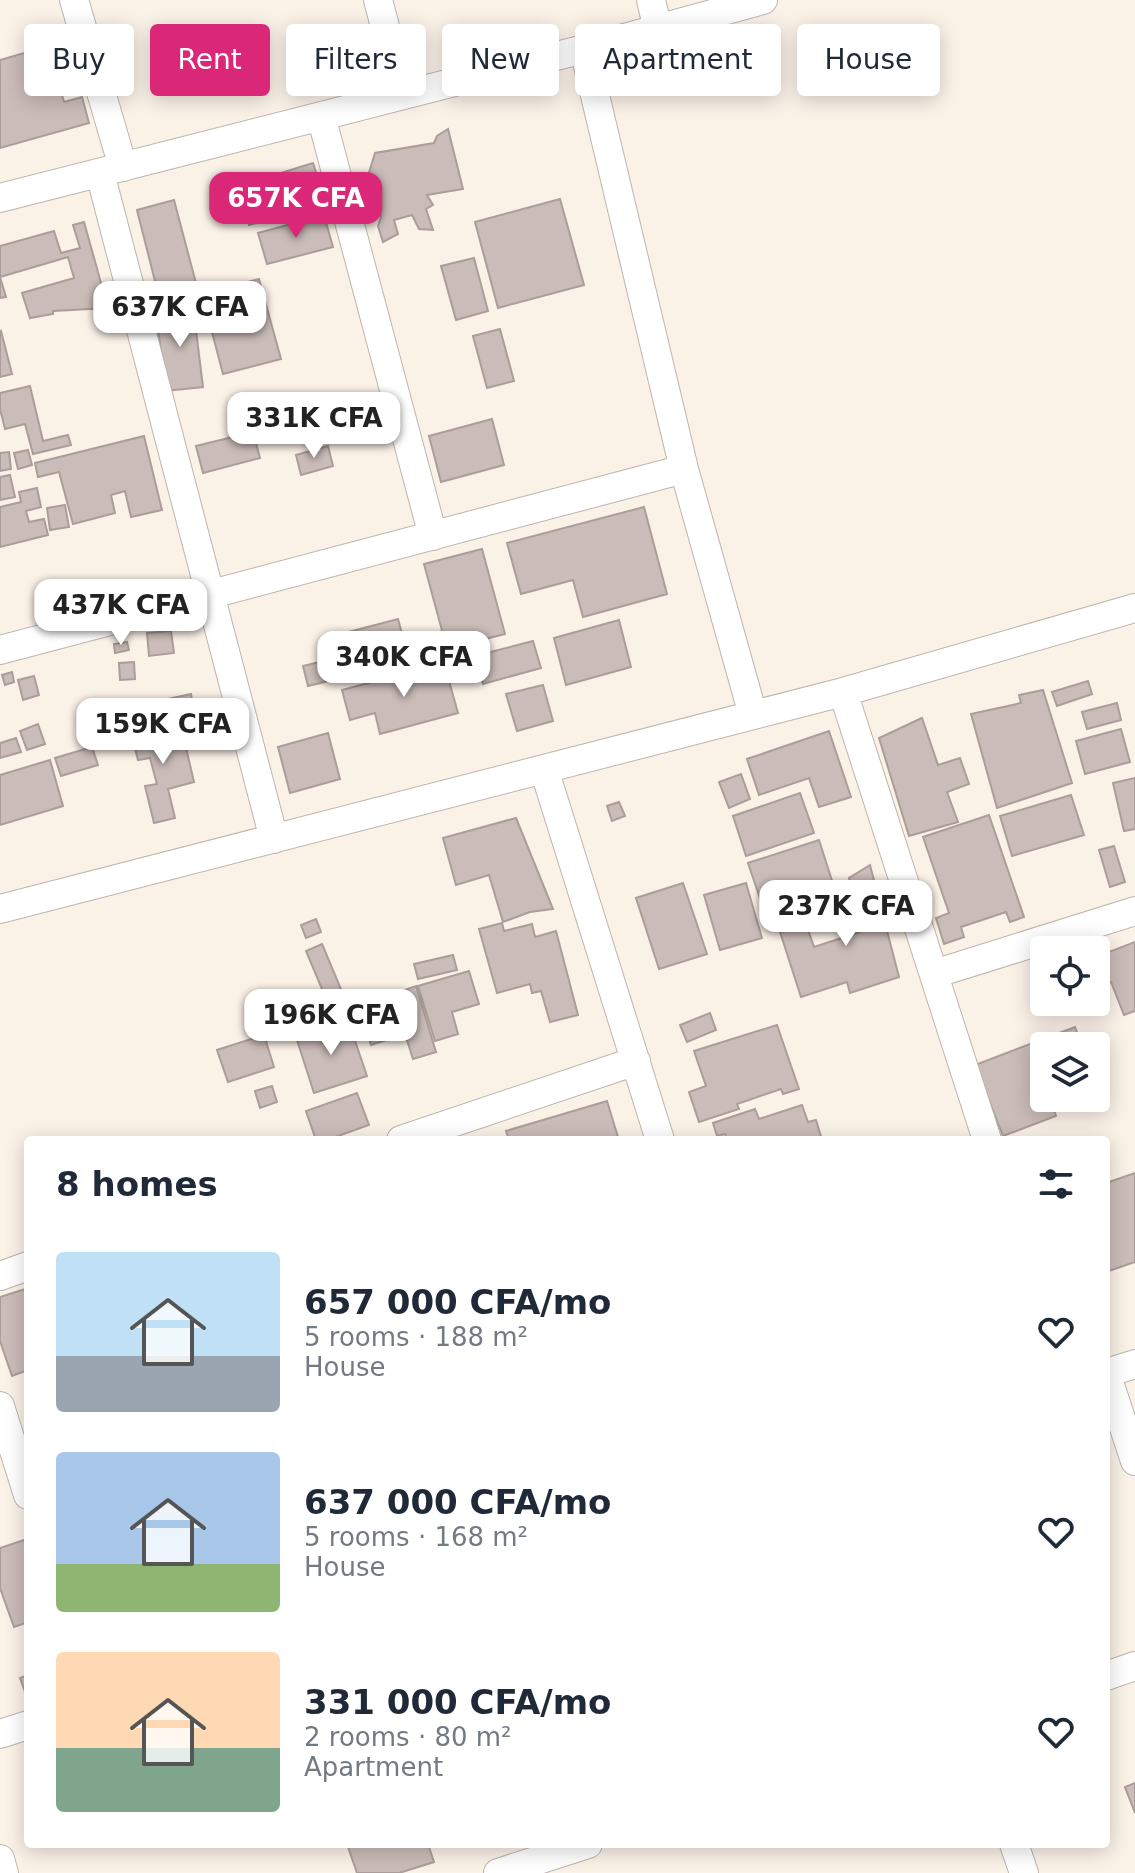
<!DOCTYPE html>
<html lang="en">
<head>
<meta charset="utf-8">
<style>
	body { margin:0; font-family:"DejaVu Sans",sans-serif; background:#f6f6f7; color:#1f2937; height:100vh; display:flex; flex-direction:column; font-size:30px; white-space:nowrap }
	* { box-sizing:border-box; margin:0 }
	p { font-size:26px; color:#747a83 }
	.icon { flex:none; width:44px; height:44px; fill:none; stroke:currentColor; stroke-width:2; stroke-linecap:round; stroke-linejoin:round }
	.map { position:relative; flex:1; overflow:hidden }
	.panel { position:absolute; left:24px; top:1136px; width:1086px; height:712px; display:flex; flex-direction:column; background:#fff; border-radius:8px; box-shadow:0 4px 20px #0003 }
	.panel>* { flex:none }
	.guide { position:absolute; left:24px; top:24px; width:1088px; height:72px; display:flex; gap:16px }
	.fabs { position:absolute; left:1030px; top:936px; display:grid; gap:16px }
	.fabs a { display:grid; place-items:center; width:80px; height:80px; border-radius:8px; background:#fff; box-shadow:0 4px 20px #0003; font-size:40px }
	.price { position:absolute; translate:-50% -68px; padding:0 18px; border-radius:16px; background:#fff; color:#222; font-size:26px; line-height:52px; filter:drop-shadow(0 2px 4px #0008) }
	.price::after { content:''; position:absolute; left:50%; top:48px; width:24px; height:18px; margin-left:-12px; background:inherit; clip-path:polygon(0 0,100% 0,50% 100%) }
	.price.selected { background:#db2777; color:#fff }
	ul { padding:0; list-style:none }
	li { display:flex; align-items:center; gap:24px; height:200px; padding:0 32px }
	li span { display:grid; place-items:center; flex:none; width:224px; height:160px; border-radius:8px; color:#555 }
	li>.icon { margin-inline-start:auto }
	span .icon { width:96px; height:96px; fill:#fffc; stroke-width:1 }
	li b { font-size:34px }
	h2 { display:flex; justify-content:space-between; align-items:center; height:96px; padding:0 32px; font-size:34px }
	.tag { padding:0 28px; border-radius:8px; background:#fff; box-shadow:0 4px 20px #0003; font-size:28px; line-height:72px }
	.tag.selected { background:#db2777; color:#fff }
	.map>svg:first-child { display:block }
</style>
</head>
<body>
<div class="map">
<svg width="1135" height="1873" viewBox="0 0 1135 1873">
	<rect width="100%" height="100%" fill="#faf1e7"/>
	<path fill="#cabcb8" stroke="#ab9d99" stroke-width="2" d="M66,41L76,76L58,81L64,102L82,97L89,123L0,148V60Z
		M448,129L463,189L427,195L433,205L426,209L433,230L419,229L412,215L394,220L398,234L383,242L378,226L381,217L373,186L364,189L375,153L434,143L437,136Z
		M313,163L321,189L299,192L300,198L325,193L320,205L249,225V218L234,222L227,186L256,179L258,191L269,188L271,176Z
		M560,199L584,285L498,308L475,222Z
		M174,200L197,287L159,297L137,210Z
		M324,215L333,247L267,264L258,233Z
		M84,222L108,308L53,311V314L30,318L22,293L74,278L68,257L0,277L6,297L0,298V246L54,231L61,253L80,248L73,225Z
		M474,258L488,311L456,320L441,266Z
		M259,279L281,359L223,374L202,294Z
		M193,306L203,387L166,391L156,311Z
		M500,329L514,381L487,388L473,336Z
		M1,331L12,374L0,377V332Z
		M30,386L43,441L68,435L71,445L33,454L25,424L5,429L0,409V393Z
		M492,419L504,465L441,482L429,436Z
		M253,432L260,458L203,473L196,446Z
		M144,436L162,510L131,517L125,491L111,495L115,513L73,524L59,472L38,477L35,463Z
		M328,446L333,466L301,475L296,455Z
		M28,450L32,465L18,469L14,453Z
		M9,452L11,469L0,471V453Z
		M10,475L15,497L0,500V477Z
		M37,488L41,507L26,511L29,522L44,519L48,535L0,547V507L21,502L19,492Z
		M65,505L69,527L50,530L47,508Z
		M644,507L667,594L583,617L573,580L521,594L507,543Z
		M482,549L505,634L447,649L424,564Z
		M398,619L408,656L351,671L341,634Z
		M619,620L631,667L566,685L554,638Z
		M171,631L174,653L149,656L147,633Z
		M533,641L541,668L483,684L475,656Z
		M127,642L129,650L115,653L114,644Z
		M340,657L345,677L308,686L303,666Z
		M134,662L135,679L120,680L119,663Z
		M444,663L458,713L380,734L375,713L350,720L342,690Z
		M12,672L14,682L5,685L2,675Z
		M34,676L39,695L23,700L18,680Z
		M1088,681L1092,694L1057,706L1052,692Z
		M543,685L553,721L517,731L506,694Z
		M1043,690L1072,783L997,808L971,714L1021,703L1019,695Z
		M191,694L194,710L140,722L136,706Z
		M1117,703L1121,720L1087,729L1082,712Z
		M922,718L938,765L960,758L969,784L947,792L958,822L909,836L879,738Z
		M179,720L180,725L173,727L176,741L184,739L194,782L168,789L175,818L154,823L145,786L157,784L150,758L138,760L131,732Z
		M38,724L45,744L27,750L20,731Z
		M1121,729L1130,762L1085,774L1076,741Z
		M829,731L851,797L819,807L809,778L759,795L747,759Z
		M328,733L340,779L290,793L278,747Z
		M16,738L21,752L0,758V743Z
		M92,747L98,765L61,776L55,758Z
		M50,760L63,806L0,825V775Z
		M741,774L750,799L729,808L719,782Z
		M1135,778V829L1124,831L1113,783Z
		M800,793L814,833L746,856L733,816Z
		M1071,795L1084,835L1012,856L1000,816Z
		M619,802L625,816L612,821L607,806Z
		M989,815L1024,917L1010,922L1006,912L961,927L964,937L944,944L936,918L949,913L923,837Z
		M516,818L553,909L530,912L503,922L489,875L456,885L443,838Z
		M819,840L837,896L767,919L748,863Z
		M1114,846L1125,882L1110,887L1099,850Z
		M870,865L899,977L850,993L847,982L801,997L780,932L806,924L814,947L860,932L849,878Z
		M683,883L707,954L659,969L636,898Z
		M746,883L762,938L720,950L704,895Z
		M316,919L321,932L306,938L301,925Z
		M502,923L504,931L532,924L535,937L556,931L578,1015L550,1022L541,991L532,993L530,984L497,993L479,929Z
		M1135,942V1011L1124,1015L1111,982L1104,985L1096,966V957Z
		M322,944L343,994L327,1001L306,951Z
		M453,955L457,970L418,979L414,964Z
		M469,971L479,1004L452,1012L458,1034L435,1041L418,986Z
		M416,986L436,1052L413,1059L405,1034L371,1045L359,1006Z
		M710,1013L716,1030L687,1042L680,1025Z
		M348,1020L367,1076L314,1093L296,1037Z
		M777,1025L799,1089L783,1094L781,1089L737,1104L739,1109L699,1122L689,1092L706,1086L694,1051Z
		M1075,1027L1082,1046H1044V1098H1050L1056,1116L1003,1136L975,1065Z
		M264,1035L274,1067L228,1082L217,1050Z
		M272,1086L277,1102L260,1108L255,1091Z
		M357,1093L369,1125L327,1140H316L306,1111Z
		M607,1101L618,1137L608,1140H509L506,1131Z
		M802,1105L808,1122L816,1120L822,1140H771L770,1138L727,1140L725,1134L717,1136L713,1123L755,1109L759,1119Z
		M1135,1173V1262L1106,1272V1183Z
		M28,1288V1370L12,1376L0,1341V1297Z
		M24,1540L28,1551V1622L14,1627L0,1588V1548Z
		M28,1675V1700L20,1678Z
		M1135,1783V1813L1125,1787Z
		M347,1844H428L434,1862L399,1873H357Z"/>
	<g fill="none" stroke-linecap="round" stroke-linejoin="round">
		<defs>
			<path id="street" d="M74,0L123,167
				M378,0L403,95
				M651,0L658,30
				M584,49L684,469L753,715
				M321,116L433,536
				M100,173L274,839
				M0,198L584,49L763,0
				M0,650L684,469
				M843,692L987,1140
				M544,769L660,1140
				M0,909L843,692L1135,608
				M934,974L1135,911
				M401,1140L636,1061
				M0,1276L28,1266
				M1135,1364L1106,1373L1135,1461
				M0,1406L28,1495
				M1106,1676L1135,1666
				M0,1734L28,1725
				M1014,1844L1024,1873
				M0,1859L4,1873
				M498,1873L588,1844"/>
		</defs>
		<use href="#street" stroke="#beb5ab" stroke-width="30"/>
		<use href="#street" stroke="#fff" stroke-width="28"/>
	</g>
</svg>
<div class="fabs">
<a><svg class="icon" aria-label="locate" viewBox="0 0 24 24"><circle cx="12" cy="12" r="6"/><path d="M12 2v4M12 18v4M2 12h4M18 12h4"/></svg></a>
<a><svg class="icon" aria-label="layers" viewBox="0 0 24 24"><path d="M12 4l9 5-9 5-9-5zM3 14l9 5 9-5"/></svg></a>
</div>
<b class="price selected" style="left:296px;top:240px">657K CFA</b>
<b class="price" style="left:180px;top:349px">637K CFA</b>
<b class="price" style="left:314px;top:460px">331K CFA</b>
<b class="price" style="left:121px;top:647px">437K CFA</b>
<b class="price" style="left:404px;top:699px">340K CFA</b>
<b class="price" style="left:163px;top:766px">159K CFA</b>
<b class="price" style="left:846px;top:948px">237K CFA</b>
<b class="price" style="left:331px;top:1057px">196K CFA</b>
<div class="guide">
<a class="tag">Buy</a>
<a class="tag selected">Rent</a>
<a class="tag">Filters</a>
<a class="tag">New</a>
<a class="tag">Apartment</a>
<a class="tag">House</a>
</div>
<section class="panel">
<h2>8 homes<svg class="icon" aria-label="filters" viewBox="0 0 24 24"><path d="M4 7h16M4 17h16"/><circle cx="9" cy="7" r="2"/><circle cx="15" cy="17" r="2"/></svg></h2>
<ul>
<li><span style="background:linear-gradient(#bfe0f5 65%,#9aa5b1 0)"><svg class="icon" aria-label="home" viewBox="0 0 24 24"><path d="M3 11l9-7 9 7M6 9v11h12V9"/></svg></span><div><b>657 000 CFA/mo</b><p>5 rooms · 188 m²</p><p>House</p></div><svg class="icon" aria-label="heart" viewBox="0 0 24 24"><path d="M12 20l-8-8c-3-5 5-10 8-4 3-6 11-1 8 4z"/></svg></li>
<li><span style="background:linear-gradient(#a9c7e8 70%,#8fb573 0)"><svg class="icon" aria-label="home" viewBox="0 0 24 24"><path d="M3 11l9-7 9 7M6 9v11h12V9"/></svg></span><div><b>637 000 CFA/mo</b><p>5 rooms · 168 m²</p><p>House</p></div><svg class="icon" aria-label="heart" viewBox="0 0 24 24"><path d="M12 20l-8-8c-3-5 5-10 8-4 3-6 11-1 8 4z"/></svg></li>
<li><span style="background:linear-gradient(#ffd9b3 60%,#7fa58c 0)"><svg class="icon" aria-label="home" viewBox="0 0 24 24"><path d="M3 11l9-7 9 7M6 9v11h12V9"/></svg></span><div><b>331 000 CFA/mo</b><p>2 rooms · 80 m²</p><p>Apartment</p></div><svg class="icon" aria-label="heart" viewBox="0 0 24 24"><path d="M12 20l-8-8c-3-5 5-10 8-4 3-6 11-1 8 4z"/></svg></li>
</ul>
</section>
</div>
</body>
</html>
